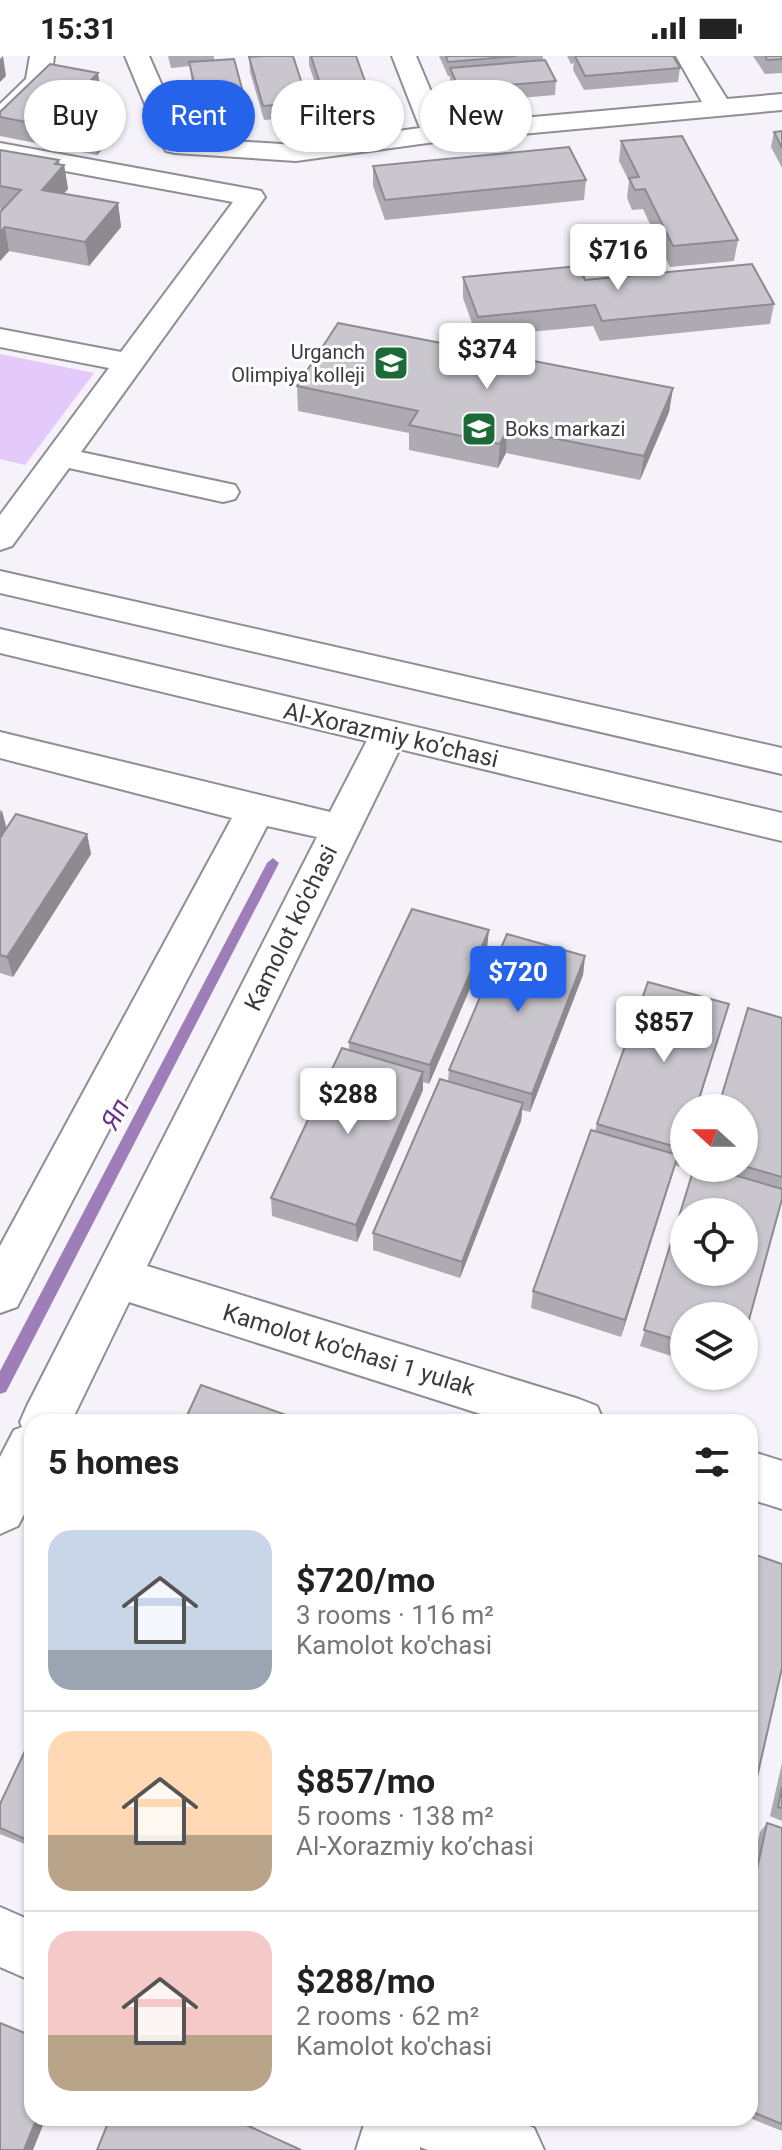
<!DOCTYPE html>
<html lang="en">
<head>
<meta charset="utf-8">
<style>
	body { margin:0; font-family:Roboto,sans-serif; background:#f2f2f2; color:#222; height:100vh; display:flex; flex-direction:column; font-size:30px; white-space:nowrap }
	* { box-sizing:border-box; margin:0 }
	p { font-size:26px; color:#767676 }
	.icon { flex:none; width:44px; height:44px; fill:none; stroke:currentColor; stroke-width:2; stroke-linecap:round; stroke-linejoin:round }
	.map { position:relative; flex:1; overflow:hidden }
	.details { position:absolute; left:24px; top:1358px; width:734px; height:712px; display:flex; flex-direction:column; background:#fff; border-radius:24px; box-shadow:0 2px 6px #0004 }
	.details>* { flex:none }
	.guide { position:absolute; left:24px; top:24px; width:734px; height:72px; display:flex; gap:16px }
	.needle { width:52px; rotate:291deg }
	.controls { position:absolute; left:670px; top:1038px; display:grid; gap:16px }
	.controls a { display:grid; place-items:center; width:88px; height:88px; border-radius:50%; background:#fff; box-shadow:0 2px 6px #0004; font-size:40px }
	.price { position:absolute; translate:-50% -68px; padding:0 18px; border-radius:8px; background:#fff; color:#222; font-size:26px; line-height:52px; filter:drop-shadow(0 2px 4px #0008) }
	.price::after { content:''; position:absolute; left:50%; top:48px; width:24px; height:18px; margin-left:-12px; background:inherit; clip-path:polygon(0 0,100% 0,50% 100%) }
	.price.current { background:#2563eb; color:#fff }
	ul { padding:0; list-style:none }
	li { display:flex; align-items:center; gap:24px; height:200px; padding:0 24px }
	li+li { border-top:2px solid #e0e0e0 }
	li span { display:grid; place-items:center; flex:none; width:224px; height:160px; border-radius:24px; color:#555 }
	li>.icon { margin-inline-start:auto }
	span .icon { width:96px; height:96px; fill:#fffc; stroke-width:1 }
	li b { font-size:34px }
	h2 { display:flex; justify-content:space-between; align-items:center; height:96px; padding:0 24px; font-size:34px }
	.tag { padding:0 28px; border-radius:36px; background:#fff; box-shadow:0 2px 6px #0004; font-size:28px; line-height:72px }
	.tag.current { background:#2563eb; color:#fff }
	.status { display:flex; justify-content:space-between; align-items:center; height:56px; padding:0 40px; background:#fff; direction:ltr }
	.status svg { height:22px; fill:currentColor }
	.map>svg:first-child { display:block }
</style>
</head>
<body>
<div class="status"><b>15:31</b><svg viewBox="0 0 49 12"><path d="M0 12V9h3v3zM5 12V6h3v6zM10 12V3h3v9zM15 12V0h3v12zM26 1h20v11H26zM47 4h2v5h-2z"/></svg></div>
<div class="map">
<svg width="782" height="2094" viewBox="0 0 782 2094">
	<rect width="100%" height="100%" fill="#f6f2fa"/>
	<path fill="#e4c9fb" d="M0,298L94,317L25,409L0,403Z"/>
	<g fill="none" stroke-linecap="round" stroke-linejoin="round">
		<path fill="#9e7eb8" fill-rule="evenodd" d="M273,802L279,807L6,1336L0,1338V1315L267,807Z"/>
		<defs>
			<path id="minor" d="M30,0H54L51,25L9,69L0,71V48L26,23Z
				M125,0H149L185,82L296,89L420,72L392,0H416L445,69L702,46L676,0H700L727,43L782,38V54L435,86L296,105L175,97L166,95L162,89Z
				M0,87L251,133L261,135L265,141L81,396L235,429L239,436L235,443L223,446L69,412L12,490L0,494V459L109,312L0,291V273L121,296L233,146L0,103Z
				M388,665L401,669L407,678L147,1210L579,1343L597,1350L604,1366H506L129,1246L71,1366H32V1443L18,1470L0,1478V1401L14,1374L22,1371L20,1366L27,1350L317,781L267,770L17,1251L0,1257V1190L232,762L0,702V676L330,756L375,669Z
				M750,1395L782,1405V1453L750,1443Z
				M0,1851L32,1865V1925L0,1911Z
				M366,2062H511L534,2072L544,2094H428L420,2091V2094H356Z"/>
			<path id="major" d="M0,515L782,692V718L0,537Z
				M0,573L782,757V785L0,597Z"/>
		</defs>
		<use href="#minor" stroke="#908d94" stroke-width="4"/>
		<use href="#major" stroke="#908d94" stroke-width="4"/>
		<use href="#minor" fill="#fff" fill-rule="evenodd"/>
		<use href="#major" fill="#fff" fill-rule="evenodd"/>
	</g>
	<path fill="#aeaab1" d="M168,0H214V4L247,51L248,66L202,70L191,21L190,10L171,12Z
		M309,0H356L370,39V53L325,57L309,9Z
		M439,0H543V4L556,25L555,39L459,47L450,27V20H448Z
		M567,0H673L680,12L678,26L584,34L573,14L574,7L571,8Z
		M753,0H782V17L765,18Z
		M249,1L308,46L309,60L264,64L250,16Z
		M101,36L88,49L118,55L120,74L97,99L0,80V56Z
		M782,75V112L771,91L774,76Z
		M621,85L738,184L734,205L670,211L643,153L632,154L627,142L629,125L619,105Z
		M0,94L64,109L68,133L63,138L118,147L121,171L89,210L9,195L0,205L3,153H0Z
		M373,110L586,124L584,144L385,164L373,130Z
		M463,221L585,224L774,248L770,268L600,285L593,270L477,281L463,242Z
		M297,330L673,332L669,356L640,424L506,397L498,412L409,394V377L298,355Z
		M0,754L2,755L7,773L87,778L91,798L13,921L0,917Z
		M487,893L429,1028L423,1026V1034L357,1186L272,1160L271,1142L349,993V986Z
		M585,900L583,919L530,1056L522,1054L521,1065L460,1222L373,1194V1177L448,1025L449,1014Z
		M729,948L679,1111L675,1109L621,1281L531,1252L533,1235L595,1075L597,1068Z
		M782,962V1143L684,1260V1304L640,1290L694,1112H744V1052Z
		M32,1680V1791L0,1778V1748Z
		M782,1707V1765L770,1760Z
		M767,1767L782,1772V2075L750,2062V1820L760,1776Z"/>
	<path fill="#8d8b90" d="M3,0L6,20L0,26V3Z
		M98,17L101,36L72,65L69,46Z
		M118,55L120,74L97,99L94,79Z
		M59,104L60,113L64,109L68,133L46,157L42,134Z
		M118,147L121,171L89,210L85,186Z
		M5,171L9,195L0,205V176Z
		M673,332L669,356L640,424L644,400Z
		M507,373L506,397L498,412L500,388Z
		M2,755L7,775L0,786V758Z
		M87,778L91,798L13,921L7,901Z
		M489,874L487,893L429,1028L430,1009Z
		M585,900L583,919L530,1056L532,1038Z
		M729,948L697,1052H696Z
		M423,1016V1034L357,1186L356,1169Z
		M523,1047L521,1065L460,1222L462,1206Z
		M678,1099L673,1117L621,1281L625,1264Z
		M37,2062H46L33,2094H24Z"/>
	<path fill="#cac6ce" stroke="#8d8b90" stroke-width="2" fill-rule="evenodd" d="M263,0H293L308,46L263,50L249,1Z
		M311,0H356L370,39L325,43Z
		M446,0H517L448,6Z
		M575,0H673L680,12L585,20Z
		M765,0H782V3L767,4Z
		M234,3L247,51L201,55L189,6Z
		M545,4L556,25L459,33L450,12Z
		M50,8L98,17L69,46L118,55L94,79L0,61V56Z
		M782,75V92L774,76Z
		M682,80L738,184L673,190L645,133L635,134L629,122L639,121L621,85Z
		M569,91L586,124L385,144L373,110Z
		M0,94L59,104L55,108L64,109L42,134L118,147L85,186L5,171L0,176V156L21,134L0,130Z
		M752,208L774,248L602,265L595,249L478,261L463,221L579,210L585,224Z
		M338,267L673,332L644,400L507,373L500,388L409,369L418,355L297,330Z
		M16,758L87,778L7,901L0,899V782Z
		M412,853L489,874L430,1009L349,986Z
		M507,878L585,900L532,1038L449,1014Z
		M648,926L729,948L696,1052H684L683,1093L597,1068Z
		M748,952L782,962V1121L744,1110V1052H718Z
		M342,992L423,1016L356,1169L271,1142Z
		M440,1023L523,1047L462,1206L373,1177Z
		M591,1074L678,1099L625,1264L533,1235Z
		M694,1112H710L782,1133V1143L744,1282V1260H684V1286L644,1274ZM684,1156H744V1216H684Z
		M201,1329L292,1361L290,1366H184Z
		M750,1497L782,1508V1612L752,1743L750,1742Z
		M32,1680V1786L0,1772V1748Z
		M782,1731V1752L778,1751Z
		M767,1767L782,1772V2068L750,2055V1845Z
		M0,1967L32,1980V2062H37L24,2094H0Z
		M110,2062H231L301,2094H97Z"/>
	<defs>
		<symbol id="university-square" viewBox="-11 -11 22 22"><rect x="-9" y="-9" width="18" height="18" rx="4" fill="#1d6a39" stroke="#fff"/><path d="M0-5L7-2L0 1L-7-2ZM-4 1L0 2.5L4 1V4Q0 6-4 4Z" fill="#fff"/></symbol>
	</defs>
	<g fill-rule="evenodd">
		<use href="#university-square" x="371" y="287" width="40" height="40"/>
		<use href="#university-square" x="459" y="353" width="40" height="40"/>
	</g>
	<g text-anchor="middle" stroke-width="6" stroke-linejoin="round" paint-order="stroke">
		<g font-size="20" fill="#3b3a3d" stroke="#fff" text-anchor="end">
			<text x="365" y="303">Urganch<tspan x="365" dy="23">Olimpiya kolleji</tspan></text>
			<text x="505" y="380" text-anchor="start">Boks markazi</text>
		</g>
		<g font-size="24" fill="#3b3a3d" stroke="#fff">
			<text transform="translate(391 679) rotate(13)" y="8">Al-Xorazmiy ko’chasi</text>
			<text transform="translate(291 872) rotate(-64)" y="8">Kamolot ko'chasi</text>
			<text transform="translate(349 1294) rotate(17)" y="8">Kamolot ko'chasi 1 yulak</text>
		</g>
		<g font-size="26" font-style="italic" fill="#682f8d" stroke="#fff">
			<text transform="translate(115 1058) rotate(-62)" y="9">Яп</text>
		</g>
	</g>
</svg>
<div class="controls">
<a><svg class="needle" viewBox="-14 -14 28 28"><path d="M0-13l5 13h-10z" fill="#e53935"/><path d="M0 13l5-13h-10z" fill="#767676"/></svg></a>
<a><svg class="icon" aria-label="locate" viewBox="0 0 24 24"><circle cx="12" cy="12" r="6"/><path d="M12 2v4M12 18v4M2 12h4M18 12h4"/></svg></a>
<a><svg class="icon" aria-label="layers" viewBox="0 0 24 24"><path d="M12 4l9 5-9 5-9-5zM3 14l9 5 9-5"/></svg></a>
</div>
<b class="price" style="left:618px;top:236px">$716</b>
<b class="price" style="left:487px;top:335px">$374</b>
<b class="price current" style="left:518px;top:958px">$720</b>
<b class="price" style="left:664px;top:1008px">$857</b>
<b class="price" style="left:348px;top:1080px">$288</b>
<div class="guide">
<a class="tag">Buy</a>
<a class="tag current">Rent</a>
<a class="tag">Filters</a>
<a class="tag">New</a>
</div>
<section class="details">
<h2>5 homes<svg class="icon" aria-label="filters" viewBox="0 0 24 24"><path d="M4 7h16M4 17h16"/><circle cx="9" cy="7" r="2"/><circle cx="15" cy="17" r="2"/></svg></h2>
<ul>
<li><span style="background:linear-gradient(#c9d6e8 75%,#9aa5b1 0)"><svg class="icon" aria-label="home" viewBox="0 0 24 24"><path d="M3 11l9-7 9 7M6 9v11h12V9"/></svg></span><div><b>$720/mo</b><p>3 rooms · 116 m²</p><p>Kamolot ko'chasi</p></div></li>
<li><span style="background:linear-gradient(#ffd9b3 65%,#b9a48a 0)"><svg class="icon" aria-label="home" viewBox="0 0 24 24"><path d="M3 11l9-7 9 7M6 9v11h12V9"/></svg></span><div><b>$857/mo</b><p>5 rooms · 138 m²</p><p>Al-Xorazmiy ko’chasi</p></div></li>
<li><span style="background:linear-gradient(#f6c9c9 65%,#b9a48a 0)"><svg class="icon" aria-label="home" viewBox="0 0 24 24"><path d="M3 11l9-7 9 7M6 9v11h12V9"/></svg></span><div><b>$288/mo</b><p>2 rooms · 62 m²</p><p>Kamolot ko'chasi</p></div></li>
</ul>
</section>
</div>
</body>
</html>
